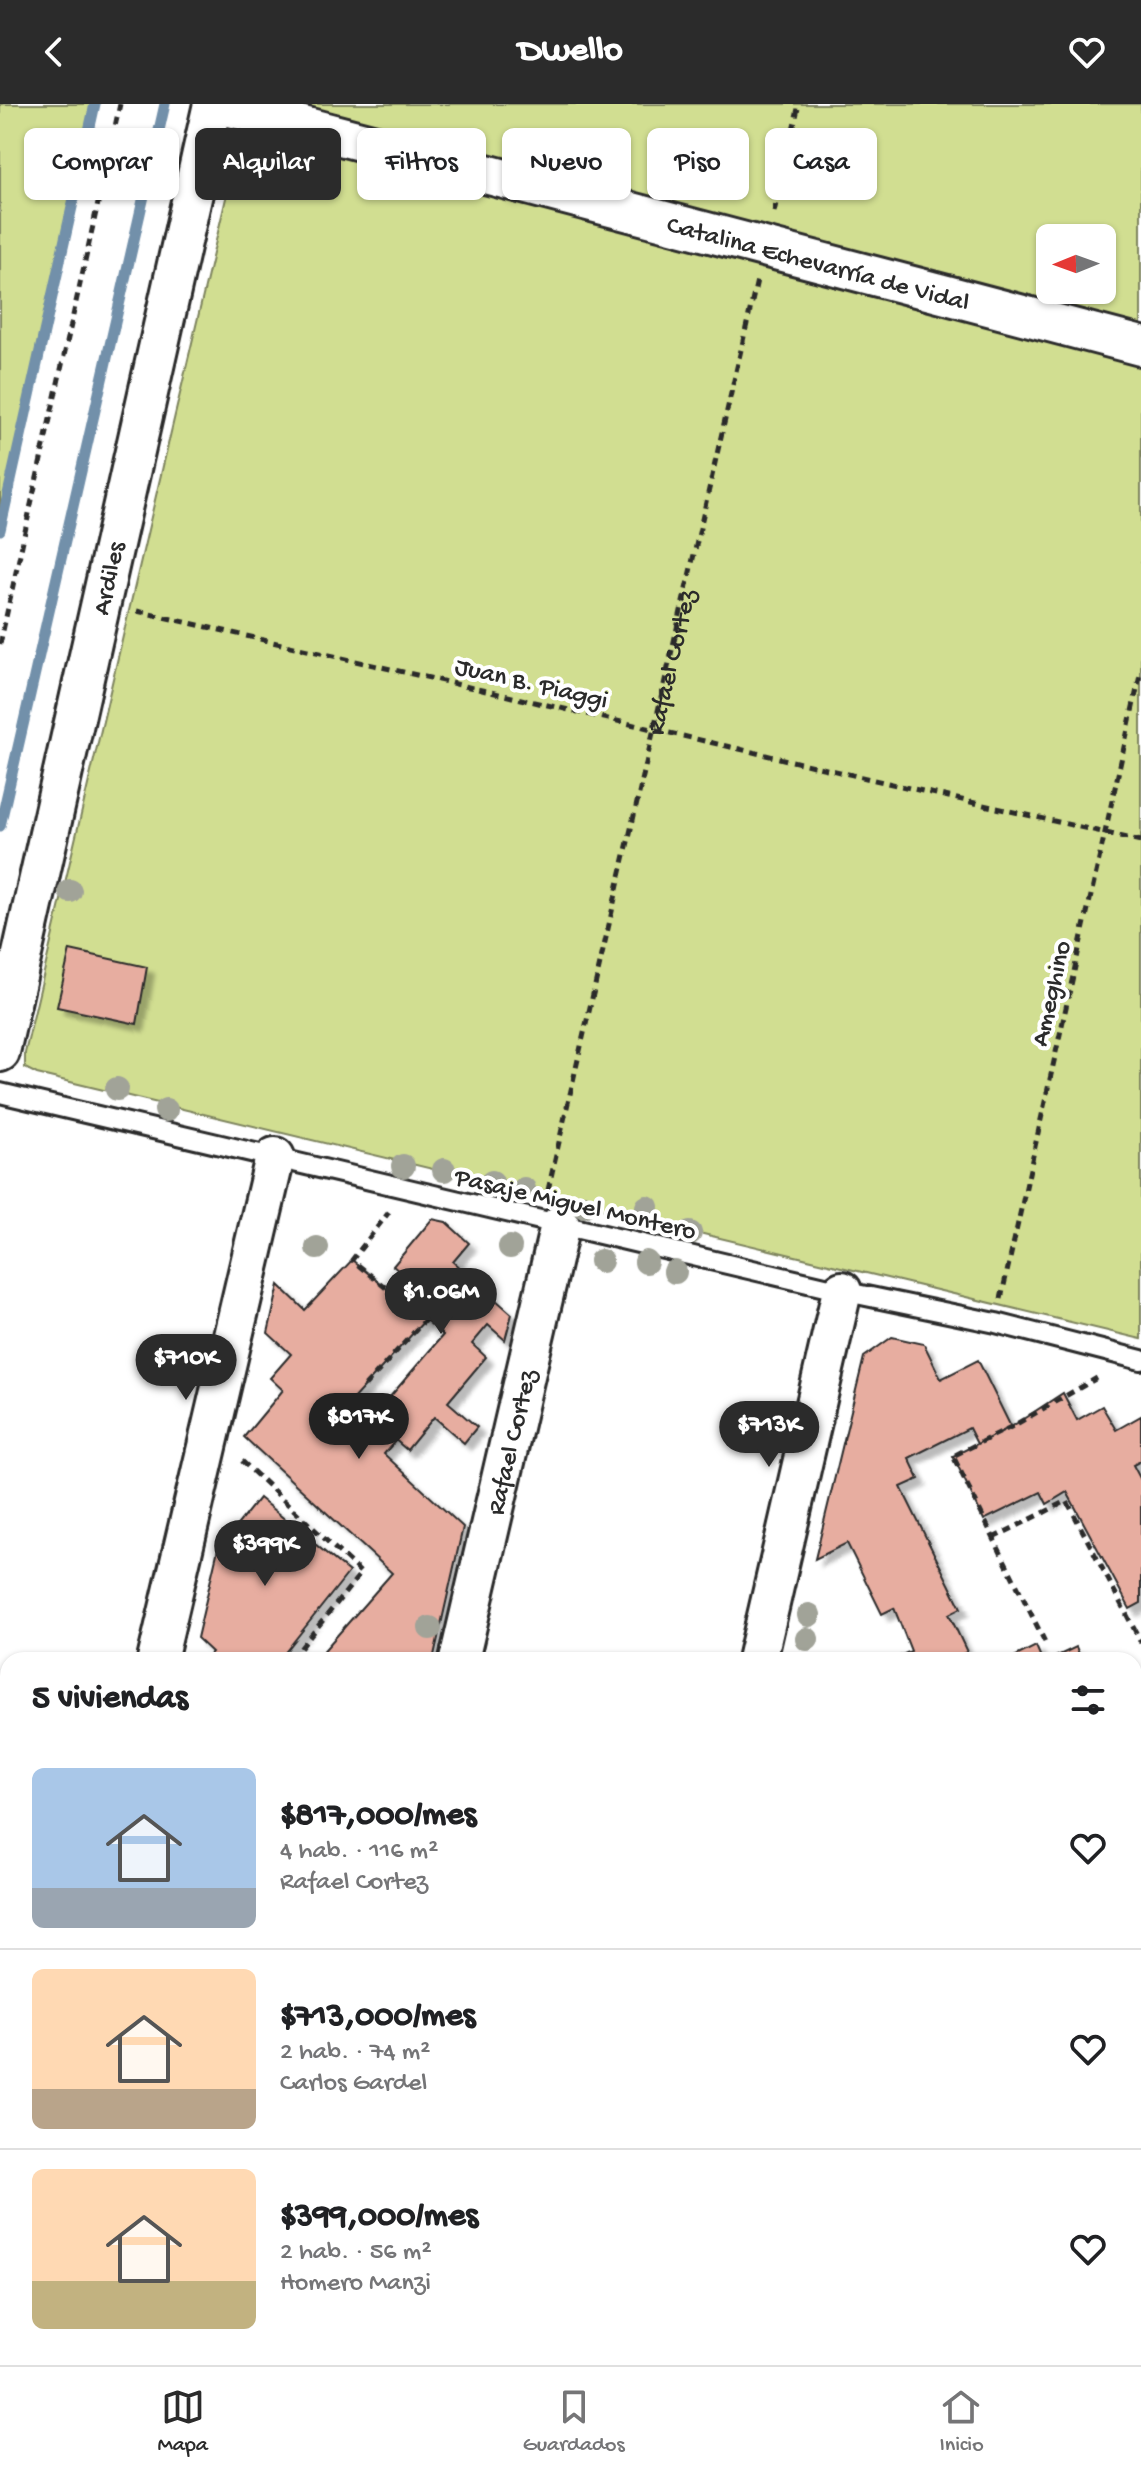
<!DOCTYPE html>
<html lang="es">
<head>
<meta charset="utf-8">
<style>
	body { margin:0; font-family:"Gochi Hand",sans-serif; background:#f6f6f6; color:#202124; height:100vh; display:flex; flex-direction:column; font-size:30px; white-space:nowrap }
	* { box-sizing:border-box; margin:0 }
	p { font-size:26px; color:#757577 }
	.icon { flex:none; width:44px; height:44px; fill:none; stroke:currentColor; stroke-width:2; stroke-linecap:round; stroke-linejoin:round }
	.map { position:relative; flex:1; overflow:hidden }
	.drawer { position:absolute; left:0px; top:1548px; width:1142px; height:714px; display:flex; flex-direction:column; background:#fff; border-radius:24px 24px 0 0; box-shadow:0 2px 6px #0004 }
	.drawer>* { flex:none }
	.banner { position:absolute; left:24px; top:24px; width:1094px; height:72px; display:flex; gap:16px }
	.needle { width:52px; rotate:269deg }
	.fabs { position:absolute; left:1036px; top:120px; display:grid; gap:16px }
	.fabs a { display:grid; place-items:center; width:80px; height:80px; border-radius:12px; background:#fff; box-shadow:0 2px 6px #0004; font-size:40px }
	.price { position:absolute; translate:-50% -68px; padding:0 18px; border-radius:28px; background:#2b2b2b; color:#fff; font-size:26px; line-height:52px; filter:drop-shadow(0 2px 4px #0008) }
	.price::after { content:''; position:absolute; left:50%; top:48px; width:24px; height:18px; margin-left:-12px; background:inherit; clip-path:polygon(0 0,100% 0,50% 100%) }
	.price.active { background:#222; color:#fff }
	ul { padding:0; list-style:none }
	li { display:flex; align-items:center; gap:24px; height:200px; padding:0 32px }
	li+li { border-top:2px solid #e0e0e0 }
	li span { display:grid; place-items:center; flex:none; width:224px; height:160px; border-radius:12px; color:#555 }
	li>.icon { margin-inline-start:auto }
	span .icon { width:96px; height:96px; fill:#fffc; stroke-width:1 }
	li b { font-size:34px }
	h2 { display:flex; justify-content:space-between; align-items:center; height:96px; padding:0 32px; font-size:34px }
	.chip { padding:0 28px; border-radius:12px; background:#fff; box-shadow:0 2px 6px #0004; font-size:28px; line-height:72px }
	.chip.active { background:#2b2b2b; color:#fff }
	header { display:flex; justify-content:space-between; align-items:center; height:104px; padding:0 32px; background:#2b2b2b; color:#fff; font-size:36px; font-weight:700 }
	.tabs { display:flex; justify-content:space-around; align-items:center; height:112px; border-top:2px solid #e0e0e0; background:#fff; font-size:22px; color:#757577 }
	.tabs a { display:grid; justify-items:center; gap:4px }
	.tabs .active { color:#2b2b2b }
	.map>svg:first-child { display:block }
</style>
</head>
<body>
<header><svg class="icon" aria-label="back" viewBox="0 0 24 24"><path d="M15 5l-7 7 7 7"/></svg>Dwello<svg class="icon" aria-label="heart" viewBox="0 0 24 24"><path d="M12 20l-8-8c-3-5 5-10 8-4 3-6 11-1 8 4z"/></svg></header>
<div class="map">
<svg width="1141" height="2261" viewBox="0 0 1141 2261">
	<defs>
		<filter id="shadow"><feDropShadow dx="7" dy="7" stdDeviation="2" flood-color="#0004"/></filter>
	</defs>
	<rect width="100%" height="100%" fill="#fff"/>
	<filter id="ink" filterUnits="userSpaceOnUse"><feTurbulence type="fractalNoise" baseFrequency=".0125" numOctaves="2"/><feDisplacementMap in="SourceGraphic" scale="16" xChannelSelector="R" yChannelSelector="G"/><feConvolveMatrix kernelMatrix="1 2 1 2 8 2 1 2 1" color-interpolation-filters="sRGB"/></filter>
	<g filter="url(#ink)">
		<path fill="#d1de91" stroke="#7e845e" stroke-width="2" fill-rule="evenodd" d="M0,0H97L0,427Z
			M267,0H1141V225ZM1050,134H1102V186H1050Z
			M269,28L1141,255V1235L37,970L25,964V949L238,43L247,34Z
			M0,1802L8,1803V1987L0,1985Z
			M1134,2043L1141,2044V2257L1128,2254H1134Z"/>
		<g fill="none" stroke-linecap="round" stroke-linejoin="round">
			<path stroke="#7290aa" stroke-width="11" d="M0,426L95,0
				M0,722L165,0"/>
		</g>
		<path fill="#e7ada0" stroke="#2b2b2b" stroke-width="2" filter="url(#shadow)" d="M70,846L147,863L137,920L57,903Z
			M432,1115L446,1118L469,1139L453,1158L512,1210L505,1236L488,1221L472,1240L486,1253L448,1298L477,1323L464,1339L434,1313L407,1346L371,1315L443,1231L408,1201L421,1186L393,1162Z
			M352,1156L425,1216L352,1296L396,1336L384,1350L463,1423L433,1556H326L320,1551L392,1469L244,1333L283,1286L270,1274L291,1250L268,1229L279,1181L305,1206Z
			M892,1233L924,1240L941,1275L978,1256L1011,1323L977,1340L969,1324L909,1354L919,1375L901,1383L961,1504L949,1510L967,1548L949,1556H891L911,1547L894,1504L882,1510L847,1439L815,1455L864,1253Z
			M1063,1289L1077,1316L1102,1302L1116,1326L1141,1312V1357L1133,1361L1141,1376V1499L1130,1505L1067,1388L1047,1400L1041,1388L984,1416L953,1352L1011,1323Z
			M259,1394L349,1468L279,1556H204L212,1548L197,1534L218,1445Z
			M1036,1542L1042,1556H1008Z
			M1076,1543L1082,1556H1049Z
			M32,2254H138L145,2261H31Z
			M167,2254H225L218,2261H161Z"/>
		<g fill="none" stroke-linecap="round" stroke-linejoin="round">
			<defs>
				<path id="lane" d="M0,989L842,1187L996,1219L1141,1256
					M0,1779L8,1781
					M0,2006L8,2008
					M1134,2024L1141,2026
					M1049,2255L1082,2261"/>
				<g id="street">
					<path id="s2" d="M219,0L1141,242"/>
					<path id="s3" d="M0,948L213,0"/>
					<path d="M157,1556L275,1053"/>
					<path id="s4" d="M459,1556L560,1121"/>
					<path d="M757,1556L842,1187"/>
					<path d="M1134,1787L1141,1752"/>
					<path d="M0,2248L8,2212"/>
					<path d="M300,2261L302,2254"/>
					<path d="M597,2261L599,2254"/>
					<path d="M1043,2261L1049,2255"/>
				</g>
			</defs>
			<use href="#lane" stroke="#2b2b2b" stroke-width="24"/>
			<use href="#street" stroke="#2b2b2b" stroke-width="44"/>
			<g stroke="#2b2b2b" stroke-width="5" stroke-dasharray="8 6" stroke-linecap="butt">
				<path d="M774,108L799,0"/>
				<path d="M137,507L1141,737"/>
				<path d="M0,540L120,0"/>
				<path id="s1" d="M548,1086L757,176"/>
				<path d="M1001,1195L1141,567"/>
				<path d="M365,1282L425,1216L352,1156L389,1108"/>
				<path d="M242,1357L361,1469L291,1556"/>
				<path d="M993,1434L1067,1397L1141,1538"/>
				<path d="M1045,1538L953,1352L1011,1323L1097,1274"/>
				<path d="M807,2254L813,2261"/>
			</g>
			<use href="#lane" stroke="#fff" stroke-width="18"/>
			<use href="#street" stroke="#fff" stroke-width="38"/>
		</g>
		<g fill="#a1a398">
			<circle cx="70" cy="787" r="12"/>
			<circle cx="117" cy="985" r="12"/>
			<circle cx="166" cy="1006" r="12"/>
			<circle cx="403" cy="1062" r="12"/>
			<circle cx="444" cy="1066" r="12"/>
			<circle cx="492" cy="1078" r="12"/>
			<circle cx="524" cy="1085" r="12"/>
			<circle cx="583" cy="1102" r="12"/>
			<circle cx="647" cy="1103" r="12"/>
			<circle cx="690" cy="1129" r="12"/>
			<circle cx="510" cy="1143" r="12"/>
			<circle cx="317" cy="1144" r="12"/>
			<circle cx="601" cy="1157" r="12"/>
			<circle cx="646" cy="1158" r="12"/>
			<circle cx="675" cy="1168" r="12"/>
			<circle cx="809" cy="1511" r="12"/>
			<circle cx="430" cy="1524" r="12"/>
			<circle cx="807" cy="1535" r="12"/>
		</g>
	</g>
	<g text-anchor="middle" stroke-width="8" stroke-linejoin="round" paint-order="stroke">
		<g font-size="26" fill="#2b2b2b" stroke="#fff">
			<text dy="9" stroke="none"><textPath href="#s2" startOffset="620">Catalina Echevarría de Vidal</textPath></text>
			<text dy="9" stroke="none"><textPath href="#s3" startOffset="486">Ardiles</textPath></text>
			<text dy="9" stroke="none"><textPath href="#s1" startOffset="542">Rafael Cortez</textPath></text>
			<text transform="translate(532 577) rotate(13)" y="9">Juan B. Piaggi</text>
			<text transform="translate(1049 889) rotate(-77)" y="9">Ameghino</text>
			<text transform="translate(576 1098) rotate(13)" y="9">Pasaje Miguel Montero</text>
			<text dy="9" stroke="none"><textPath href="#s4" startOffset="224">Rafael Cortez</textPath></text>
		</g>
	</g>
</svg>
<div class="fabs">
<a><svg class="needle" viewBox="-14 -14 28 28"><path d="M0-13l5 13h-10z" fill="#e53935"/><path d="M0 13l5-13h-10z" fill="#757577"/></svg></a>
</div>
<b class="price" style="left:441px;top:1232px">$1.06M</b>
<b class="price" style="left:186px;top:1298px">$710K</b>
<b class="price active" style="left:359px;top:1357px">$817K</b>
<b class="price" style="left:769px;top:1365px">$713K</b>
<b class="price" style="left:265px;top:1484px">$399K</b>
<div class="banner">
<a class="chip">Comprar</a>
<a class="chip active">Alquilar</a>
<a class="chip">Filtros</a>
<a class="chip">Nuevo</a>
<a class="chip">Piso</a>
<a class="chip">Casa</a>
</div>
<section class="drawer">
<h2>5 viviendas<svg class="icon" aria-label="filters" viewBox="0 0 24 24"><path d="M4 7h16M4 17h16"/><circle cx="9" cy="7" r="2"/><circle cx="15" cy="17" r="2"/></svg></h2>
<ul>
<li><span style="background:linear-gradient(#a9c7e8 75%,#9aa5b1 0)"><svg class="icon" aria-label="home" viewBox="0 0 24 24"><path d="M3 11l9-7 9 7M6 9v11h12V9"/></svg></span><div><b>$817,000/mes</b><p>4 hab. · 116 m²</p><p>Rafael Cortez</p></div><svg class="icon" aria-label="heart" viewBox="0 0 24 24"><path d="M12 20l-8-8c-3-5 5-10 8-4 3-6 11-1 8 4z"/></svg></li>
<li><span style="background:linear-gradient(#ffd9b3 75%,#b9a48a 0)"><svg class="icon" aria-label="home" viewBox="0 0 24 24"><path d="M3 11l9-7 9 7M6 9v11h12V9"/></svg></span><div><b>$713,000/mes</b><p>2 hab. · 74 m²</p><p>Carlos Gardel</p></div><svg class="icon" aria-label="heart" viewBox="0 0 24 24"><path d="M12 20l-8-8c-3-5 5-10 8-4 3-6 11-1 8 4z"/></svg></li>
<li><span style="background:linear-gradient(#ffd9b3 70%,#c2b280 0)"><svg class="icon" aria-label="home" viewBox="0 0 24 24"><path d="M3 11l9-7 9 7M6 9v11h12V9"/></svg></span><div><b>$399,000/mes</b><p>2 hab. · 56 m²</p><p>Homero Manzi</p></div><svg class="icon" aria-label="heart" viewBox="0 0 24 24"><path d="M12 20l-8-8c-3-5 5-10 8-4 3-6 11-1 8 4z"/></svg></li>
</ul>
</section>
</div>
<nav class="tabs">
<a class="active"><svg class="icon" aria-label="map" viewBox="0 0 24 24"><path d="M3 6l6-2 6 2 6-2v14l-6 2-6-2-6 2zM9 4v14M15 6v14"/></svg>Mapa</a>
<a><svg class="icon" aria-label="saved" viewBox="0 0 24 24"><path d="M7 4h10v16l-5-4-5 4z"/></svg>Guardados</a>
<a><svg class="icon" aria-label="home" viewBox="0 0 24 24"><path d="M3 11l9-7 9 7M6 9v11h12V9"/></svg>Inicio</a>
</nav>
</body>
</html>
